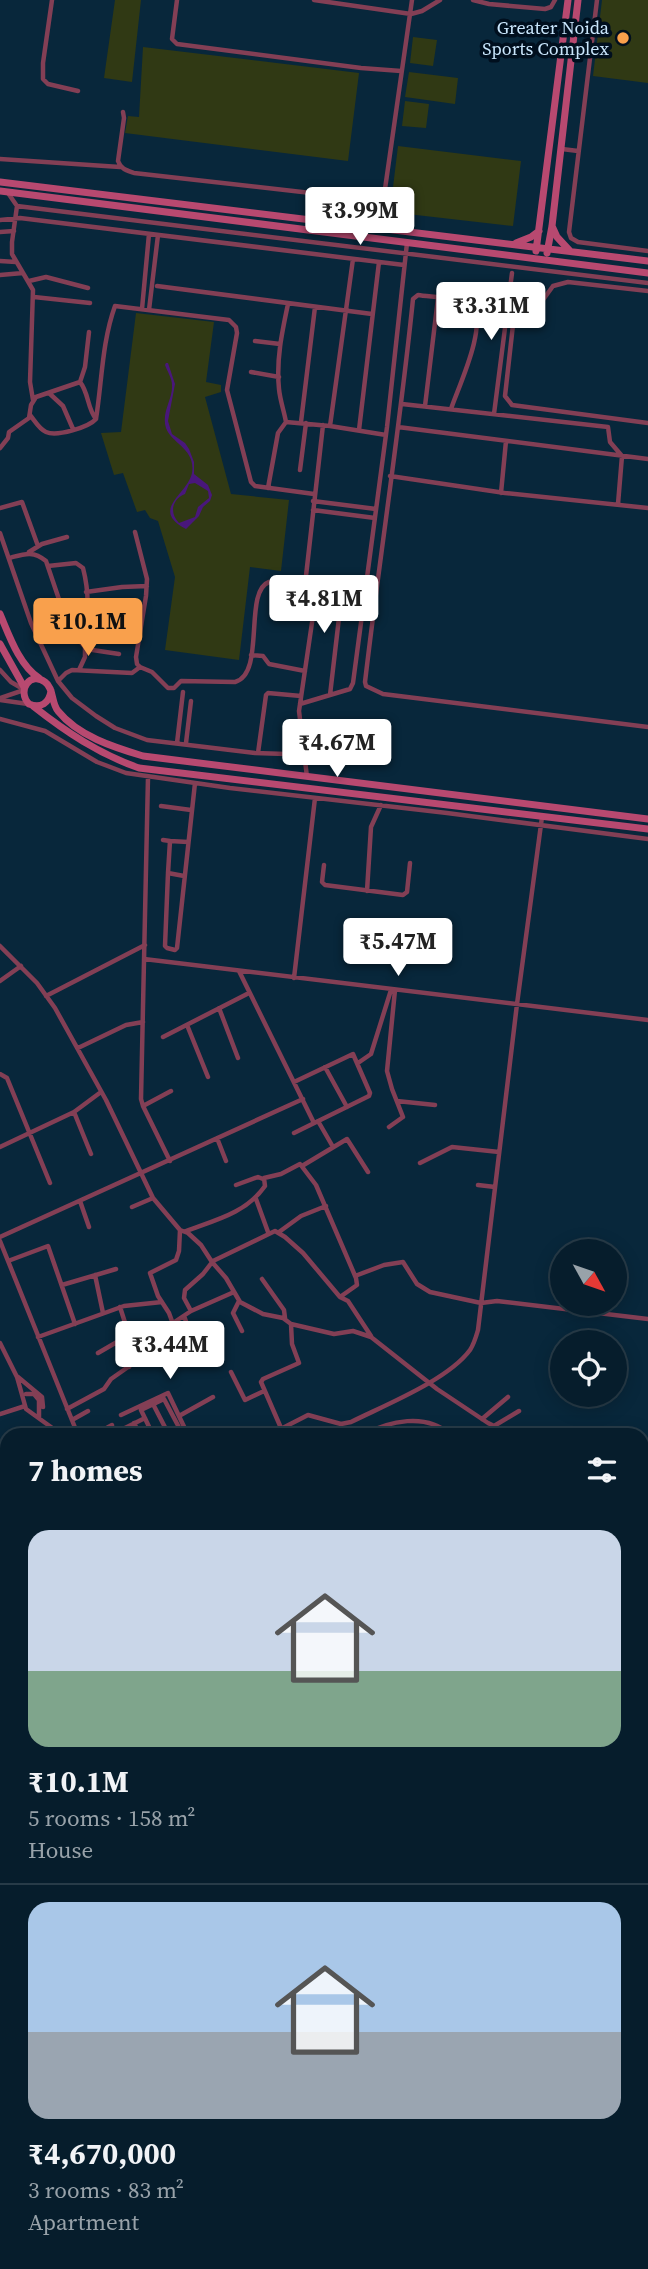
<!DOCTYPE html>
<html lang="en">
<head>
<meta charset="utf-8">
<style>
	body { margin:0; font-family:"Source Serif 4",serif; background:#142a38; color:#f1f3f6; height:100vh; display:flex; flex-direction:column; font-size:26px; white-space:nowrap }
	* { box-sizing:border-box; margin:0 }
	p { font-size:23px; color:#98a2a9 }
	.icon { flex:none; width:38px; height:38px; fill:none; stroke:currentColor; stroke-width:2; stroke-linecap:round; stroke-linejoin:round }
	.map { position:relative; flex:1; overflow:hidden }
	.sheet { position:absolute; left:0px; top:1428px; width:649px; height:842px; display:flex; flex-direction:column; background:#061d2c; border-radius:21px 21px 0 0; box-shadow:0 4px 18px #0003,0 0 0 2px #273b48 }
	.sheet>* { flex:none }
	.needle { width:46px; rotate:130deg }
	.buttons { position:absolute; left:550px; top:1239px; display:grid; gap:14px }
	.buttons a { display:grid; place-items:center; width:77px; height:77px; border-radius:50%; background:#061d2c; box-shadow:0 4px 18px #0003,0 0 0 2px #273b48; font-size:35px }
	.price { position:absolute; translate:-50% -60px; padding:0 16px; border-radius:7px; background:#fff; color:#222; font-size:23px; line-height:46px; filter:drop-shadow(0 2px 4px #0008) }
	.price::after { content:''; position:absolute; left:50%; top:42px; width:21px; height:16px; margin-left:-10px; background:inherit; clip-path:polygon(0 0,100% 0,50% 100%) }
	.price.selected { background:#f9a04c; color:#111 }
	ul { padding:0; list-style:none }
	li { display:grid; align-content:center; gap:14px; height:371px; padding:0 28px }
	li+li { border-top:2px solid #273b48 }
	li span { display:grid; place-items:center; height:217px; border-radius:21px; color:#555 }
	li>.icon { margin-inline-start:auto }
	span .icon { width:126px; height:126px; fill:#fffc; stroke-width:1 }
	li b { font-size:30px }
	h2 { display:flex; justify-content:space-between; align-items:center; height:84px; padding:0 28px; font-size:30px }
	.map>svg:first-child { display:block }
</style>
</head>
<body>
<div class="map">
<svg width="648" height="2269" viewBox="0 0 648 2269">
	<rect width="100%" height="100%" fill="#08273b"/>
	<path fill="#303914" d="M115,0H141L132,82L104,78Z
		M602,0H648V83L593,76Z
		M413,37L437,40L433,66L410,63Z
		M143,47L359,73L348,161L125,133L128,116L139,117Z
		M409,72L458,78L455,104L405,97Z
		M405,101L429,104L426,128L402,126Z
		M398,146L521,161L513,226L390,212Z
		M136,313L214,322L206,382L221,385V392L205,397L231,494L289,500L281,571L250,567L239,660L165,650L175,577L158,521L150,518L145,510L137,512L123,473L114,475L101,433L121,432Z
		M0,1733H7V1804L0,1803Z
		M648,1831V2130L642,2129V1833Z"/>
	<path fill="#49177b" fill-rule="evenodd" d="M166,363H168L175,384L168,421L172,434L185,443L189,449L194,462V474L208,485L212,495L210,501L203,507L199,516L186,529C149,510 188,494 192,473C196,449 172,444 166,428C161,412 173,399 172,385C172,378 167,371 165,365ZM195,483L208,491L209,498L198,507L195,517L179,523C169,513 172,499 185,494L189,484Z"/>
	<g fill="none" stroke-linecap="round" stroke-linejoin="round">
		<path stroke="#833f55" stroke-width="4.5" d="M52,0L43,63V79L48,84L78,91
			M177,0L172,39L177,44L361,68L401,71
			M314,0L411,14L422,11L440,0
			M473,0L489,4L545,9L551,7L555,0
			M597,0L569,232L571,238L578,242L648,251
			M123,112L124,118L118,161C121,169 126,170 134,173L381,201L384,196L412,0
			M562,149L578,151
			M0,159L120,167
			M8,193L17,206L648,283
			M17,206L12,242V254L33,290L30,382L33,400
			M0,220L20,218L404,265
			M0,232L14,231
			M0,261L16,262
			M0,275L23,273
			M29,281L46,277L88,288
			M157,286L372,314
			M648,291L568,282L553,286L540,304L515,307L505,396L512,405L648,423
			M34,297L90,303
			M142,309L149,234
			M149,310L158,235
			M255,341L280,344
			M251,372L279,377
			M80,382C89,393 87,408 96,419
			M49,393L63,406L73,429
			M402,404L608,427L610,442L622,456L618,504
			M425,406L438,298
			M451,409C457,390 490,322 471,305C464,298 430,297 418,295L413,299C400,427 380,554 365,682L366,686L383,694L648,727
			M494,414L512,273
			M30,415C35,421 39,429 46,432C57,437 89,427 96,419C102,381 102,342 115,306L229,320L236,327L237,333L227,390L251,482L255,486L314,494
			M286,422C284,411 280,400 279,389C276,360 282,332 288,304
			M301,422L315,307
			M330,426L353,259
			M398,427L648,459
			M359,430L379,262
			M0,448L8,438L9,432L29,418L31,405L36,397L80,382L85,367L89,332
			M300,470L306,423
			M390,476L505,493L648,508
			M268,488L278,433L286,422L330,426L386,435
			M501,493L506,441
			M313,501L376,509
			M0,508L22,502L38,546
			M313,510L375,518
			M135,532L147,579L146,596L136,657L137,664L140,667L152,672L168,688H174L181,681L235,682C266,674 243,591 269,582L332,587L339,588L342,592L330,695
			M0,533L31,623L58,681L72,698L96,716L115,728L147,740L255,753L286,754
			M29,552L42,544L67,537
			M9,558C24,554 33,550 46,561L66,620L74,635L85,647V657L79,670
			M48,566L76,563L83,568C89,591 90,620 81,642
			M339,588L351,586L366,589
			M86,592L122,587L147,586
			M274,614L312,619
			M87,616L124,620
			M86,649L119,654
			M251,655L263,656L269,664L305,671
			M0,670L11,682L23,689
			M58,681L66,673L72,670L132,673L140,667
			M0,698L24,690
			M0,700L28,704
			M300,704L350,689L353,683L387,427L407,243
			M0,719L45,731L97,762L126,773L230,788L447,813L648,839
			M177,743L183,692
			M186,743L191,701
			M258,753L266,695L268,693L301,696
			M148,777L141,1099L143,1106L170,1161
			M307,777L299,711L314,609L306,576L323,425
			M161,806L191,810
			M163,840L170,841
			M324,865L322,882L325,885L403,895L407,892L410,863
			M168,873L170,841L188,842
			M184,876L168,873L165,946L167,948L175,950L177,948L195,783
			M367,891L371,827L381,805
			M0,946L37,983L55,1008L106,1100L153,1198L180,1230L188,1233L201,1245L212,1262L226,1278L240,1302L263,1314L283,1318L291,1324L334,1334L353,1331L371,1337L437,1389L488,1423L512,1435
			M144,959L648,1020
			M239,971L314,1123
			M294,978L315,798
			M0,981L21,966
			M46,996L145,945
			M219,1008L238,1058
			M187,1025L208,1077
			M163,1037L249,993
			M78,1048L126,1025L143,1022
			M358,1063L371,1054L391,990
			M325,1067L347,1107
			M0,1074L7,1078L50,1183
			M397,1101L435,1105
			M143,1106L171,1091
			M74,1112L91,1154
			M318,1121L333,1147
			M389,1127L403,1117L392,1089L387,1071L395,990
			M294,1133L369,1096L370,1093L353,1054L294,1082
			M217,1138L226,1161
			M0,1147L74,1112L101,1092
			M420,1163L452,1147L499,1152
			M302,1166L347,1139L368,1172
			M236,1185L258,1177L263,1179
			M478,1185L495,1187
			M256,1199L268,1232
			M80,1201L89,1227
			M132,1207L153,1198
			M186,1231C216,1220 246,1213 265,1186L264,1178L281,1174L300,1164L316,1185L356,1278L357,1285L340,1297
			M279,1232L301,1216L326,1206
			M0,1237L303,1099
			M0,1241L78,1435
			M8,1261L48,1246L75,1324
			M95,1275L103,1313
			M355,1276L384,1265L403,1262L417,1284L430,1292L481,1303L497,1301L648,1319
			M262,1279L284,1310L285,1318
			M62,1285L116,1269
			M239,1301L233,1313L242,1331
			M191,1311L184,1298L185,1290L203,1274L213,1261L275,1231L285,1237L303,1253L340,1297L348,1301L371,1336
			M184,1316L191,1335L200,1332
			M173,1323L191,1311L234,1292
			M38,1337L124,1306L162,1302
			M117,1342L129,1367
			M0,1343L17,1377L26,1409L62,1435
			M98,1353L129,1335L120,1307
			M231,1372L245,1400L264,1391
			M18,1377L42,1397L43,1407
			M26,1394H34L39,1400V1417
			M153,1404L169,1435
			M67,1409L104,1389L111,1379L148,1353L173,1324L169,1313L158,1296L150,1273L176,1260L179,1251L180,1230
			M0,1414L25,1406
			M121,1415L168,1393L188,1435
			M179,1416L213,1397
			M482,1419L508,1397
			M72,1420L88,1411
			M134,1423L140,1435
			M494,1426L519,1411
			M281,1428L261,1382L263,1379L299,1363L292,1344L291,1324
			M94,1435L112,1425
			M125,1435L123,1429L145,1418
			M153,1435L141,1410L164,1399L183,1435
			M269,1435L308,1415L341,1424L351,1422C385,1405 448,1380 470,1350C474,1344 476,1337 478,1330L517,1004L542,817
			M362,1435C389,1421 426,1412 451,1435
			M0,1541L7,1540
			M642,1570L648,1522
			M0,1596L7,1600
			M642,1630L648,1580
			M0,1652H7
			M0,1725H7
			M642,1760L648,1758"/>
		<path stroke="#b84970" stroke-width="7" d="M0,182L648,261
			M0,191L648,273
			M552,226L557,237L570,251
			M516,243L531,237L539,231
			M536,251L568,0
			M547,253L552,226L578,0
			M0,614C9,635 19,665 39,678
			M0,644L24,687
			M51,691C49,703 41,709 29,704C16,690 31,671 45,682C54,688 51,703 58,711C78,736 113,747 143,756L648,819
			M33,706C66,732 99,754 139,768L648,829
			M0,1673L7,1674
			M0,1702L7,1703
			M642,1704L648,1702
			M642,1735L648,1733
			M0,2236L7,2238
			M0,2242L7,2244
			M70,2263L92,2269
			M97,2263L119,2269"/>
		<path stroke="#7d9bb0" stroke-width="2" stroke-dasharray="12 12" stroke-linecap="butt" d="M642,2231L648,2229"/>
	</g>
	<circle fill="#f9a04c" stroke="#000f1e" stroke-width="2.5" cx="623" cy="38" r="7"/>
	<g text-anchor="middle" stroke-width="7" stroke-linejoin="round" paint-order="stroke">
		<g font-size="18" fill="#c9e6fc" stroke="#000f1e" text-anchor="end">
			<text x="609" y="34">Greater Noida<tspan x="609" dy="21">Sports Complex</tspan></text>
		</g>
	</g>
</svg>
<div class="buttons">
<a><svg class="needle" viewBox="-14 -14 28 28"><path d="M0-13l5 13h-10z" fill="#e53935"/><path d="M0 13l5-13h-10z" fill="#98a2a9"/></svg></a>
<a><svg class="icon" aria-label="locate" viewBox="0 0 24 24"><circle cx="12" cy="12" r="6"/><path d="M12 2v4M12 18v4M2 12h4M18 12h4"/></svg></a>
</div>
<b class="price" style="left:360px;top:247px">₹3.99M</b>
<b class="price" style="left:491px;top:342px">₹3.31M</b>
<b class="price" style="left:324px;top:635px">₹4.81M</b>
<b class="price selected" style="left:88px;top:658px">₹10.1M</b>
<b class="price" style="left:337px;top:779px">₹4.67M</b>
<b class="price" style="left:398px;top:978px">₹5.47M</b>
<b class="price" style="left:170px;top:1381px">₹3.44M</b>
<section class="sheet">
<h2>7 homes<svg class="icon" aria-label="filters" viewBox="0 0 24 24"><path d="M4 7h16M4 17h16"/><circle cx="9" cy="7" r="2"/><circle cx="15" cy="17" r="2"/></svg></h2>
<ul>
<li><span style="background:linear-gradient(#c9d6e8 65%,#7fa58c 0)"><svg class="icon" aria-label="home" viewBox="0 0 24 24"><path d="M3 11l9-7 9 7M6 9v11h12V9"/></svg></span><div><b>₹10.1M</b><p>5 rooms · 158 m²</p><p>House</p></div></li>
<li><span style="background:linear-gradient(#a9c7e8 60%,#9aa5b1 0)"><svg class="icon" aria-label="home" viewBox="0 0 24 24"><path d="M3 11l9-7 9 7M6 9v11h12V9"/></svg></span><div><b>₹4,670,000</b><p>3 rooms · 83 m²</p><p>Apartment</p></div></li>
</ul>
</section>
</div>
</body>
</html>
